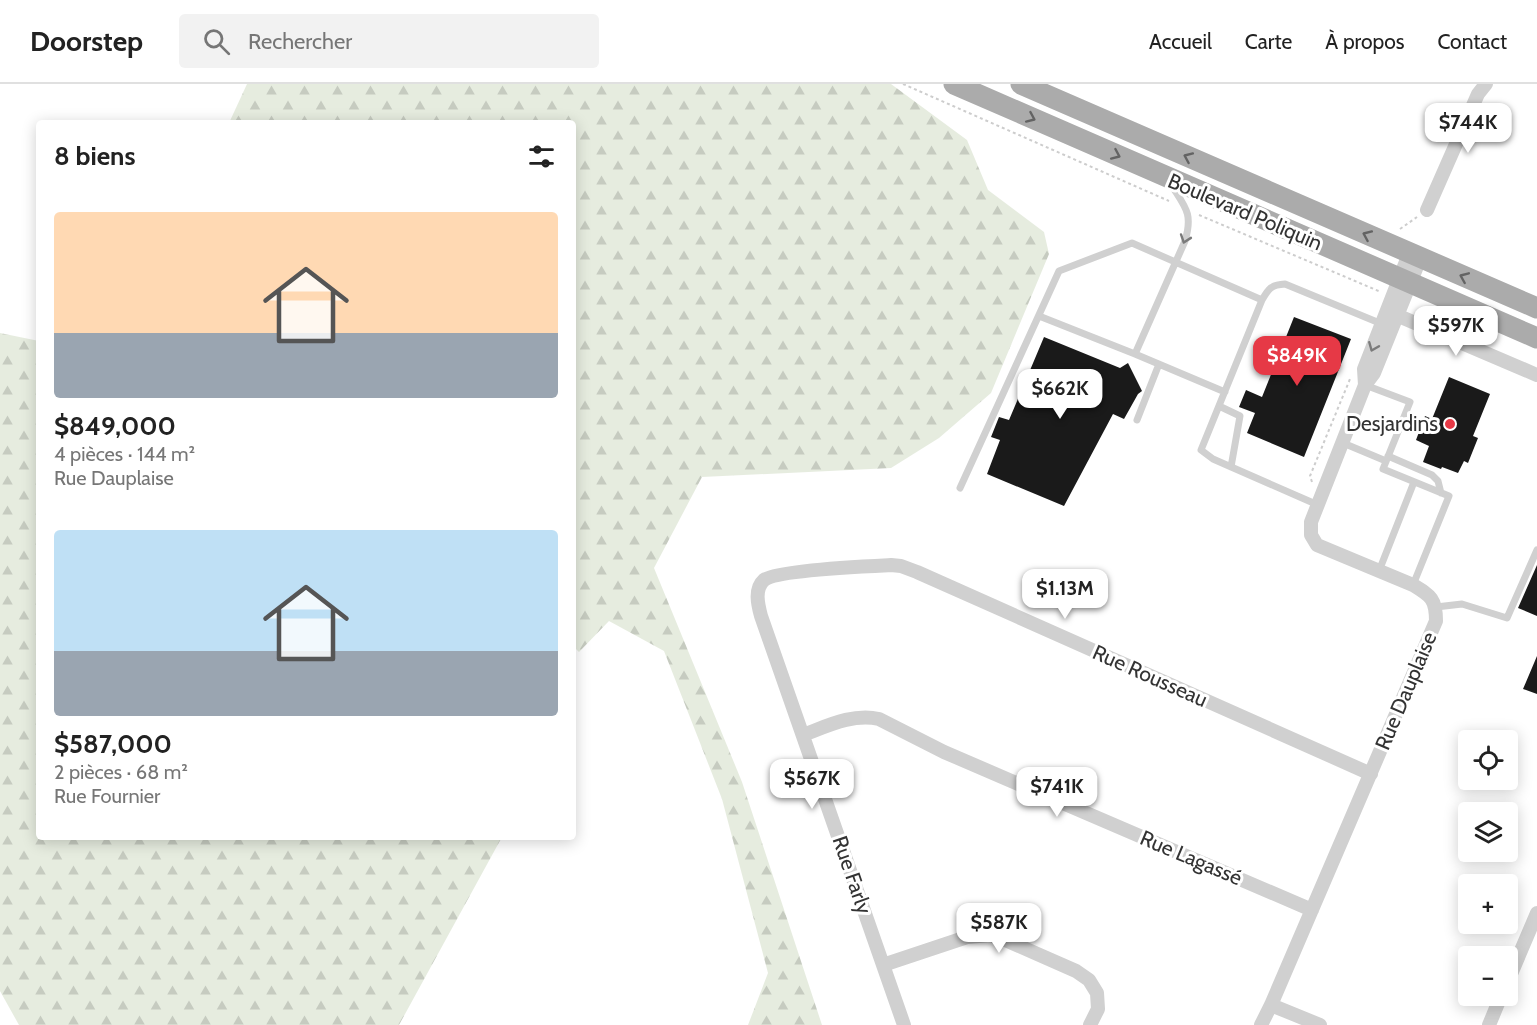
<!DOCTYPE html>
<html lang="fr">
<head>
<meta charset="utf-8">
<style>
	body { margin:0; font-family:Cabin,sans-serif; background:#f2f2f2; color:#222; height:100vh; display:flex; flex-direction:column; font-size:22px; white-space:nowrap }
	* { box-sizing:border-box; margin:0 }
	p { font-size:20px; color:#767676 }
	.icon { flex:none; width:33px; height:33px; fill:none; stroke:currentColor; stroke-width:2; stroke-linecap:round; stroke-linejoin:round }
	.map { position:relative; flex:1; overflow:hidden }
	.drawer { position:absolute; left:36px; top:36px; width:540px; height:720px; display:flex; flex-direction:column; background:#fff; border-radius:6px; box-shadow:0 3px 15px #0003 }
	.drawer>* { flex:none }
	.fabs { position:absolute; left:1458px; top:646px; display:grid; gap:12px }
	.fabs a { display:grid; place-items:center; width:60px; height:60px; border-radius:6px; background:#fff; box-shadow:0 3px 15px #0003; font-size:30px }
	.price { position:absolute; translate:-50% -51px; padding:0 14px; border-radius:12px; background:#fff; color:#222; font-size:20px; line-height:39px; filter:drop-shadow(0 2px 3px #0008) }
	.price::after { content:''; position:absolute; left:50%; top:36px; width:18px; height:14px; margin-left:-9px; background:inherit; clip-path:polygon(0 0,100% 0,50% 100%) }
	.price.on { background:#e63946; color:#fff }
	ul { padding:0; list-style:none }
	li { display:grid; align-content:center; gap:12px; height:318px; padding:0 18px }
	li span { display:grid; place-items:center; height:186px; border-radius:6px; color:#555 }
	li>.icon { margin-inline-start:auto }
	span .icon { width:108px; height:108px; fill:#fffc; stroke-width:1 }
	li b { font-size:26px }
	h2 { display:flex; justify-content:space-between; align-items:center; height:72px; padding:0 18px; font-size:26px }
	header { display:flex; align-items:center; gap:36px; box-sizing:border-box; height:84px; padding:0 30px; background:#fff; border-bottom:2px solid #e0e0e0 }
	header strong { font-size:28px }
	nav { display:flex; gap:33px; margin-inline-start:auto; font-size:21px }
	.search { width:420px; height:54px; background:#f2f2f2; display:flex; align-items:center; gap:15px; box-sizing:border-box; padding:0 21px; border-radius:6px; color:#767676; font-size:22px }
	.map>svg:first-child { display:block }
</style>
</head>
<body>
<header>
<strong>Doorstep</strong>
<div class="search"><svg class="icon" aria-label="search" viewBox="0 0 24 24"><circle cx="10" cy="10" r="6"/><path d="M15 15l6 6"/></svg>Rechercher</div>
<nav><a>Accueil</a><a>Carte</a><a>À propos</a><a>Contact</a></nav>
</header>
<div class="map">
<svg width="1537" height="941" viewBox="0 0 1537 941">
	<defs>
		<pattern id="forest-firs" width="22" height="20" patternUnits="userSpaceOnUse" patternTransform="scale(1.5)"><rect width="22" height="20" fill="#e6ecdf"/><path d="M5 1l3.5 6h-7zM16 11l3.5 6h-7z" fill="#c6cbc0"/></pattern>
	</defs>
	<rect width="100%" height="100%" fill="#fff"/>
	<path fill="url(#forest-firs)" d="M247,0H891L967,56L988,106L1044,148L1049,170L991,309L939,354L891,384L702,393L654,484L742,698L822,941H748L768,889L722,715L664,567L609,537L579,568L573,562V39H229Z
		M0,249L39,257V753H502L399,941H19L0,907Z"/>
	<path fill="#1a1a1a" d="M1294,233L1351,255L1304,373L1247,349L1255,329L1239,323L1246,306L1262,313Z
		M1044,253L1120,284L1128,279L1142,307L1138,310L1124,335L1113,330L1064,422L987,390L1000,356L991,353L999,333L1009,336Z
		M1449,293L1490,310L1473,352L1478,354L1468,379L1464,377L1458,389L1442,383L1441,385L1423,378L1429,362L1416,356L1425,332L1432,335Z
		M1537,481V532L1518,524Z
		M1537,572V610L1523,605Z"/>
	<g fill="none" stroke-linecap="round" stroke-linejoin="round">
		<path stroke="#cdcdcd" stroke-width="2" stroke-dasharray="3 3" stroke-linecap="butt" d="M903,0L1169,117
			M1199,131L1381,208
			M1400,145L1417,133
			M1312,398L1310,392L1350,295"/>
		<path stroke="#d0d0d0" stroke-width="7" d="M1039,232L1135,270L1225,308
			M1135,270L1185,157C1193,130 1186,124 1172,102
			M1365,301L1410,318L1383,385L1449,412L1413,501
			M1219,322L1240,332L1231,383
			M1137,336L1159,280
			M1343,359L1386,377
			M1388,372L1432,391L1438,397L1441,409
			M960,404L1059,187L1132,159L1262,216
			M1318,421L1213,375L1201,366L1262,216C1269,204 1271,201 1285,200L1382,240
			M1379,487L1414,398
			M1436,523L1462,520L1507,534L1537,466"/>
		<path stroke="#d0d0d0" stroke-width="14" d="M1427,126L1478,10L1486,0
			M1387,227L1537,291
			M1365,301L1364,285L1409,170
			M803,651C827,642 853,629 879,635L944,668L1312,826
			M883,881L967,853L991,851L1001,854L1076,887L1089,896L1097,909L1098,925L1090,941
			M1508,897L1537,829
			M1271,921L1320,941
			M904,941L761,532C758,521 754,505 764,496C776,486 870,482 891,481L901,482L917,488L1371,690
			M1261,941L1271,921L1436,537C1436,515 1431,512 1413,501L1317,461L1311,451V438L1365,301L1374,289L1420,175
			M1489,941L1501,912"/>
		<path stroke="#ababab" stroke-width="21" d="M954,0L1537,254
			M1021,0L1537,224"/>
	</g>
	<defs><path id="oneway-chevron" d="M-2-3.5L2.5 0L-2 3.5" fill="none" stroke-width="1.6" stroke-linecap="round" stroke-linejoin="round" transform="scale(1.5)"/></defs>
	<g stroke="#636363">
		<use href="#oneway-chevron" transform="translate(1031 34) rotate(24)"/>
		<use href="#oneway-chevron" transform="translate(1116 71) rotate(24)"/>
		<use href="#oneway-chevron" transform="translate(1188 73) rotate(-156)"/>
		<use href="#oneway-chevron" transform="translate(1367 151) rotate(-156)"/>
		<use href="#oneway-chevron" transform="translate(1464 193) rotate(-157)"/>
	</g>
	<g stroke="#7a7a7a">
		<use href="#oneway-chevron" transform="translate(1185 155) rotate(109)"/>
		<use href="#oneway-chevron" transform="translate(1373 263) rotate(112)"/>
	</g>
	<circle fill="#e63946" stroke="#fff" stroke-width="2" cx="1450" cy="340" r="6"/>
	<g text-anchor="middle" stroke-width="6" stroke-linejoin="round" paint-order="stroke">
		<g font-size="21" fill="#333" stroke="#fff">
			<text transform="translate(1245 128) rotate(23)" y="7">Boulevard Poliquin</text>
			<text transform="translate(1150 592) rotate(24)" y="7">Rue Rousseau</text>
			<text transform="translate(1406 607) rotate(-67)" y="7">Rue Dauplaise</text>
			<text transform="translate(1191 774) rotate(23)" y="7">Rue Lagassé</text>
			<text transform="translate(852 791) rotate(71)" y="7">Rue Farly</text>
		</g>
		<g font-size="21" fill="#333" stroke="#fff" text-anchor="end">
			<text x="1438" y="347">Desjardins</text>
		</g>
	</g>
</svg>
<div class="fabs">
<a><svg class="icon" aria-label="locate" viewBox="0 0 24 24"><circle cx="12" cy="12" r="6"/><path d="M12 2v4M12 18v4M2 12h4M18 12h4"/></svg></a>
<a><svg class="icon" aria-label="layers" viewBox="0 0 24 24"><path d="M12 4l9 5-9 5-9-5zM3 14l9 5 9-5"/></svg></a>
<a>+</a>
<a>−</a>
</div>
<b class="price" style="left:1468px;top:70px">$744K</b>
<b class="price" style="left:1456px;top:273px">$597K</b>
<b class="price on" style="left:1297px;top:303px">$849K</b>
<b class="price" style="left:1060px;top:336px">$662K</b>
<b class="price" style="left:1065px;top:536px">$1.13M</b>
<b class="price" style="left:812px;top:726px">$567K</b>
<b class="price" style="left:1057px;top:734px">$741K</b>
<b class="price" style="left:999px;top:870px">$587K</b>
<section class="drawer">
<h2>8 biens<svg class="icon" aria-label="filters" viewBox="0 0 24 24"><path d="M4 7h16M4 17h16"/><circle cx="9" cy="7" r="2"/><circle cx="15" cy="17" r="2"/></svg></h2>
<ul>
<li><span style="background:linear-gradient(#ffd9b3 65%,#9aa5b1 0)"><svg class="icon" aria-label="home" viewBox="0 0 24 24"><path d="M3 11l9-7 9 7M6 9v11h12V9"/></svg></span><div><b>$849,000</b><p>4 pièces · 144 m²</p><p>Rue Dauplaise</p></div></li>
<li><span style="background:linear-gradient(#bfe0f5 65%,#9aa5b1 0)"><svg class="icon" aria-label="home" viewBox="0 0 24 24"><path d="M3 11l9-7 9 7M6 9v11h12V9"/></svg></span><div><b>$587,000</b><p>2 pièces · 68 m²</p><p>Rue Fournier</p></div></li>
</ul>
</section>
</div>
</body>
</html>
